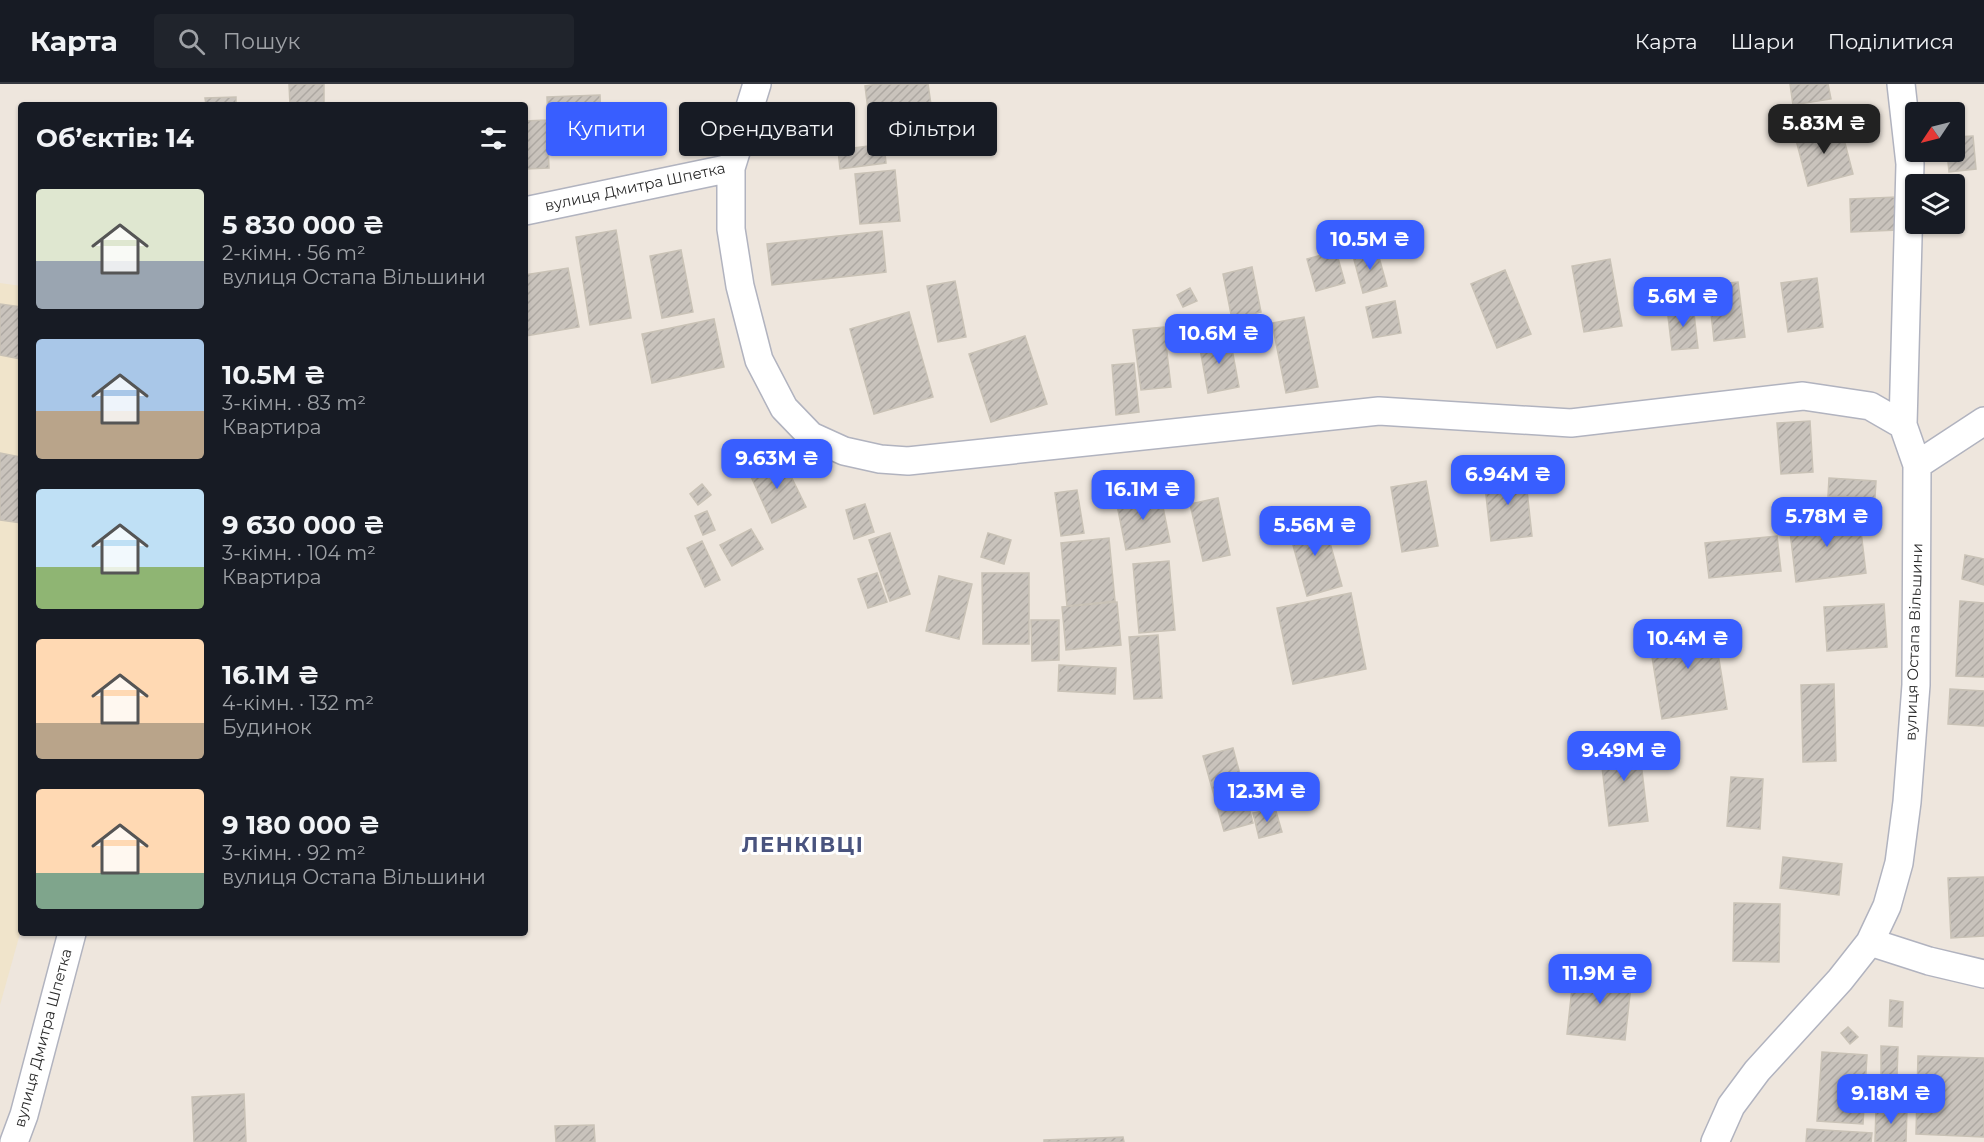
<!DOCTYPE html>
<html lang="uk">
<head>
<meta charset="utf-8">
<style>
	body { margin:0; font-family:Montserrat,sans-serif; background:#20242c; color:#f1f3f6; height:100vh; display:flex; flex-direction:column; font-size:22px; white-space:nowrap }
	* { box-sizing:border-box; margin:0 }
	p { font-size:20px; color:#9ea1a6 }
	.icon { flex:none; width:33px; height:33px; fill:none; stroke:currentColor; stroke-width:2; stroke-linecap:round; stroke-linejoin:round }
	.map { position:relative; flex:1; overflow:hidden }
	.details { position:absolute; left:18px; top:18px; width:510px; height:834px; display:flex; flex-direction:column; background:#171b24; border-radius:6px; box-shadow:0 2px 4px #0004 }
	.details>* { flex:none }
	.guide { position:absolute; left:546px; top:18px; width:570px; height:54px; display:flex; gap:12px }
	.needle { width:39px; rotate:235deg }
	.tools { position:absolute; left:1905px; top:18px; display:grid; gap:12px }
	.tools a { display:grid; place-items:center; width:60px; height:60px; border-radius:6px; background:#171b24; box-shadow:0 2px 4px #0004; font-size:30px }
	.price { position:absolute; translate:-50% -51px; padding:0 14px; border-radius:12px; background:#385eff; color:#fff; font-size:20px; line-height:39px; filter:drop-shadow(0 2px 3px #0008) }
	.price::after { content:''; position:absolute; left:50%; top:36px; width:18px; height:14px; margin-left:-9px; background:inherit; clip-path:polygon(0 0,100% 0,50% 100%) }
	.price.on { background:#222; color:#fff }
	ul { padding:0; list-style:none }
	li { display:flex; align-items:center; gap:18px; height:150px; padding:0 18px }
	li span { display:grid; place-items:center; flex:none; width:168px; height:120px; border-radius:6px; color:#555 }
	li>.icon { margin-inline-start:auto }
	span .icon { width:72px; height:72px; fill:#fffc; stroke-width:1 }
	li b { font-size:26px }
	h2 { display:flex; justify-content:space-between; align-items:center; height:72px; padding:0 18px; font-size:26px }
	.pill { padding:0 21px; border-radius:6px; background:#171b24; box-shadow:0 2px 4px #0004; font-size:21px; line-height:54px }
	.pill.on { background:#385eff; color:#fff }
	header { display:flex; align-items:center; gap:36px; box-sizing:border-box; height:84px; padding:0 30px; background:#171b24; border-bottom:2px solid #363941 }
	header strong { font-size:28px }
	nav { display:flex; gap:33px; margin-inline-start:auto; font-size:21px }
	.search { width:420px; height:54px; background:#20242c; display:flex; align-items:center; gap:15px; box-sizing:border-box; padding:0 21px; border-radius:6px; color:#9ea1a6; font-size:22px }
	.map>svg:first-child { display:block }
</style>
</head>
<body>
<header>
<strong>Карта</strong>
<div class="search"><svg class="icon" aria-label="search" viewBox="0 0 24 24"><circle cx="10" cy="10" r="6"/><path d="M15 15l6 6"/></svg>Пошук</div>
<nav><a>Карта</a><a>Шари</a><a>Поділитися</a></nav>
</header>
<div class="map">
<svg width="1984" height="1058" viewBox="0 0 1984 1058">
	<defs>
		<pattern id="building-hatch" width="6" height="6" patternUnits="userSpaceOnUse" patternTransform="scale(1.5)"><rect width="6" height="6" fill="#c9c3bc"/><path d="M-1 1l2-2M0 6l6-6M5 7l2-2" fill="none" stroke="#ada8a2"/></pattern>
	</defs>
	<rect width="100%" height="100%" fill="#eee6dd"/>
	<path fill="#f0e4cb" d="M0,199L21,202V846L0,921Z"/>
	<path fill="url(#building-hatch)" stroke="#c9c2b6" stroke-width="1.5" d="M289,0H324V21H290Z
		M878,0H928L934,41L871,50L865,2Z
		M1790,0H1828L1831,15L1793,21Z
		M600,11L601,40L548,41L547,13Z
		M236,13V21H206L205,14Z
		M547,36L549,84L525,85V37Z
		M1840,40L1853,90L1808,102L1795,52Z
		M1973,52L1976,85L1949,88L1947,68H1954V53Z
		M884,60L886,79L840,85L838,66Z
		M895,86L900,137L860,140L855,90Z
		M1897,113L1898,146L1851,148L1850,115Z
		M616,146L631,234L590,241L576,153Z
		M882,147L886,188L772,201L767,160Z
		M681,166L693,228L662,234L650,172Z
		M1377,166L1387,202L1363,209L1353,172Z
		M1336,167L1345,199L1316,207L1307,175Z
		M1610,175L1622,242L1584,248L1572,182Z
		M1252,183L1261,228L1232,235L1223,190Z
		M568,184L579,243L525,252V191Z
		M1505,186L1531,250L1497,264L1471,200Z
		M1817,194L1823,243L1788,248L1781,199Z
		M955,197L966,253L938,258L927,202Z
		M1738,198L1745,253L1714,257L1708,201Z
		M1190,204L1197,217L1183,223L1177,211Z
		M1395,217L1401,249L1373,254L1366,223Z
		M0,220L21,223V275L0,271Z
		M1693,221L1698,264L1672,266L1667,224Z
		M909,228L933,313L874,330L850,245Z
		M1304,233L1318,303L1286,309L1272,239Z
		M714,235L724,283L652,299L642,250Z
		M1164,243L1171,303L1141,306L1133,246Z
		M1025,252L1047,320L991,338L969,270Z
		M1230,254L1239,303L1208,309L1199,259Z
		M1134,279L1139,328L1116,331L1112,281Z
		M1810,337L1813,388L1781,390L1777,339Z
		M0,369L21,373V439L0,436Z
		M781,372L806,423L772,439L749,388Z
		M1525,388L1532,452L1491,457L1484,393Z
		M1829,394L1876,397L1875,414L1828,412Z
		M1426,397L1438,462L1402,468L1391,403Z
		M702,400L711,411L698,421L690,410Z
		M1077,406L1084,449L1061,452L1055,409Z
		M1160,408L1170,458L1126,466L1116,416Z
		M1218,414L1230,471L1203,477L1190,420Z
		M865,420L874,448L854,455L846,426Z
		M707,427L715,446L703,451L695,432Z
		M1859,431L1866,489L1796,498L1789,439Z
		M1323,434L1342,502L1307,512L1288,443Z
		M751,445L763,465L732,482L720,461Z
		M890,449L910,510L890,517L869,456Z
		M988,449L1011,456L1004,480L981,473Z
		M1777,452L1781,487L1709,494L1705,459Z
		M1109,454L1115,517L1067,522L1061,459Z
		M702,457L720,496L705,503L687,464Z
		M1965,471L1984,475V501L1962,495Z
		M1169,477L1175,546L1139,549L1133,480Z
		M877,489L887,518L868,524L858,495Z
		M982,489H1029V560H983Z
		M939,492L972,500L959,555L926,547Z
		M1351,509L1366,585L1293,600L1277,524Z
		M1960,517L1984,519V593L1956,592Z
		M1117,518L1121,561L1066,566L1062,523Z
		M1884,520L1887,563L1827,567L1824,523Z
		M1031,536H1059V576L1032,577Z
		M1713,538L1727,625L1662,635L1648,548Z
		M1158,551L1162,614L1134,615L1129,553Z
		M1059,581L1116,584L1115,610L1058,607Z
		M1834,600L1836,677L1803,678L1801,601Z
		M1950,605L1984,607V642L1948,640Z
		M1638,653L1648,737L1609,742L1599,658Z
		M1233,664L1253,739L1224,747L1203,672Z
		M1731,693L1763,695L1760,745L1727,742Z
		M1275,724L1282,748L1259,754L1253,729Z
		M1783,773L1842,780L1839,811L1780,804Z
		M1984,793V852L1951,854L1948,794Z
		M1734,819L1780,820L1779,878L1733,877Z
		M1574,886L1632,892L1625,956L1567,950Z
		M1890,916L1903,918L1902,943L1889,942Z
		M1848,943L1858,953L1850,960L1841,949Z
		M1881,962L1898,963L1897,992H1881Z
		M1822,968L1867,971L1863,1040L1817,1037Z
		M1918,972L1984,974V1053L1916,1050Z
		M244,1010L246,1058H194L192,1013Z
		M1876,1023L1907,1024L1906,1058H1875Z
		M594,1041L595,1058H556L555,1042Z
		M1807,1045L1872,1049L1871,1058H1806Z
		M1123,1053L1124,1058H1044V1056Z"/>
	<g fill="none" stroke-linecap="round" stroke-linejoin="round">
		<defs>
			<path id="street" d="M757,0L731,84V145L740,202L759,276L784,324L811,352L844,367L880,375L908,377L1379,327L1571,339L1803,312L1870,322L1903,341
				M525,127L731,84
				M1917,381L1984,337
				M1870,858L1929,877L1984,890
				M14,1058L24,1031L72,849
				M1715,1058L1731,1022L1757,987L1840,896L1870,858L1887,822L1899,779L1907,718L1916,601L1917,381L1903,341L1910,80L1901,0"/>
		</defs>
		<use href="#street" stroke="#b1b3bf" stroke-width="30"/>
		<use href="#street" stroke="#fff" stroke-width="27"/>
	</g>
	<g text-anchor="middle" stroke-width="6" stroke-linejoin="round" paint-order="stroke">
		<g font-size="15" fill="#2b2b2b" stroke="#fff">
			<text transform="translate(635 103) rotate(-12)" y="5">вулиця Дмитра Шпетка</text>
			<text transform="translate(1914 558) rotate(-88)" y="5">вулиця Остапа Вільшини</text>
			<text transform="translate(43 954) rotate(-75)" y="5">вулиця Дмитра Шпетка</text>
		</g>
		<g font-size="21" font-weight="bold" letter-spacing="1.5" fill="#49537e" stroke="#fff">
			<text x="803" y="768">ЛЕНКІВЦІ</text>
		</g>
	</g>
</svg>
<div class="tools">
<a><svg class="needle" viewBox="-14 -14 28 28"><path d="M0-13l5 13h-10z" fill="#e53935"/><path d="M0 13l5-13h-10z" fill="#9ea1a6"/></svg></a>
<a><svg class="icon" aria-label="layers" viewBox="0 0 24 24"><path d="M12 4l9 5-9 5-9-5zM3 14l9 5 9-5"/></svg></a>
</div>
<b class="price on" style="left:1824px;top:71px">5.83M ₴</b>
<b class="price" style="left:1370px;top:187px">10.5M ₴</b>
<b class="price" style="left:1683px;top:244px">5.6M ₴</b>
<b class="price" style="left:1219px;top:281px">10.6M ₴</b>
<b class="price" style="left:777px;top:406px">9.63M ₴</b>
<b class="price" style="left:1508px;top:422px">6.94M ₴</b>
<b class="price" style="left:1143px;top:437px">16.1M ₴</b>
<b class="price" style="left:1827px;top:464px">5.78M ₴</b>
<b class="price" style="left:1315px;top:473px">5.56M ₴</b>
<b class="price" style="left:1688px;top:586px">10.4M ₴</b>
<b class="price" style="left:1624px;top:698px">9.49M ₴</b>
<b class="price" style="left:1267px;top:739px">12.3M ₴</b>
<b class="price" style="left:1600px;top:921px">11.9M ₴</b>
<b class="price" style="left:1891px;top:1041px">9.18M ₴</b>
<div class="guide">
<a class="pill on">Купити</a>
<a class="pill">Орендувати</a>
<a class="pill">Фільтри</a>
</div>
<section class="details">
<h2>Об’єктів: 14<svg class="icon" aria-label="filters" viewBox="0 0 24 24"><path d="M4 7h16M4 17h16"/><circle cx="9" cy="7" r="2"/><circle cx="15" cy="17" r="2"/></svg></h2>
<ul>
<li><span style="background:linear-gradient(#dfe7d0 60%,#9aa5b1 0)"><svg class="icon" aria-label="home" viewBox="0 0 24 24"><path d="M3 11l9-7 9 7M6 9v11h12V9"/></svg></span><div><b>5 830 000 ₴</b><p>2-кімн. · 56 m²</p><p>вулиця Остапа Вільшини</p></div></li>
<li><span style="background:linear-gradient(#a9c7e8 60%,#b9a48a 0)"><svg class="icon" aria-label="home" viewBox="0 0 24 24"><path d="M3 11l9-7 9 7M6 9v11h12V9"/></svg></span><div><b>10.5M ₴</b><p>3-кімн. · 83 m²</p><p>Квартира</p></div></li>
<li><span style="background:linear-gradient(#bfe0f5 65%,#8fb573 0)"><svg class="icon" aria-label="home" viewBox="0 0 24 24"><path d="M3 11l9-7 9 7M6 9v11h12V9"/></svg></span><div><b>9 630 000 ₴</b><p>3-кімн. · 104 m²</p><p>Квартира</p></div></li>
<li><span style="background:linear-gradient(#ffd9b3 70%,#b9a48a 0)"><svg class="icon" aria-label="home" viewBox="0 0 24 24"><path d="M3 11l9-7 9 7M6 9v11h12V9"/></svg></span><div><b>16.1M ₴</b><p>4-кімн. · 132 m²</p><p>Будинок</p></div></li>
<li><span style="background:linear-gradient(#ffd9b3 70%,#7fa58c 0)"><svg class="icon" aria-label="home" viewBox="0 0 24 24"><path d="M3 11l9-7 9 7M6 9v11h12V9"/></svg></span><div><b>9 180 000 ₴</b><p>3-кімн. · 92 m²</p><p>вулиця Остапа Вільшини</p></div></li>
</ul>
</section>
</div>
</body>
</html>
